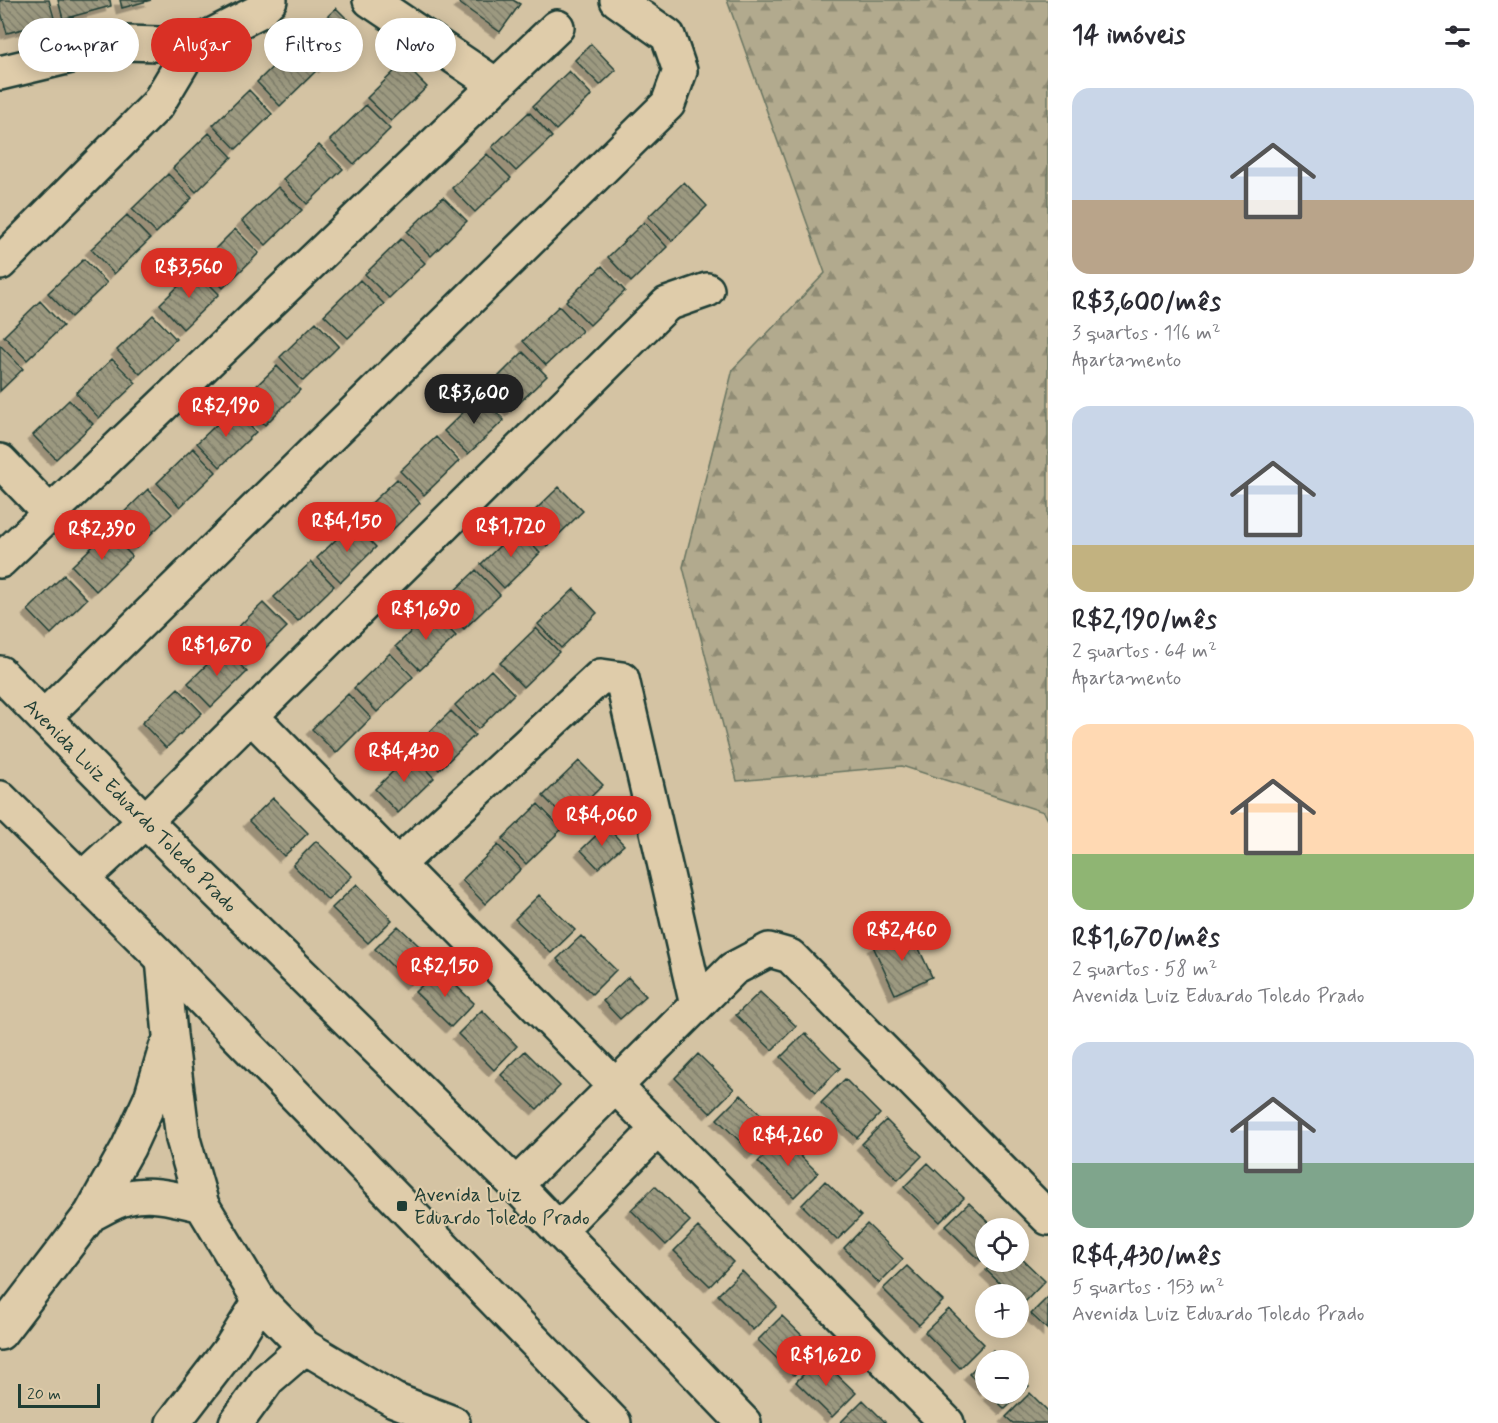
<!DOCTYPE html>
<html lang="pt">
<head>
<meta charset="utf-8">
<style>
	body { margin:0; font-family:Mynerve,sans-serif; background:#f7f7f7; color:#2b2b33; height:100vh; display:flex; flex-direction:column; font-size:22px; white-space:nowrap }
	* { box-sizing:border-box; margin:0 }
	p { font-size:20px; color:#7c7c81 }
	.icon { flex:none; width:33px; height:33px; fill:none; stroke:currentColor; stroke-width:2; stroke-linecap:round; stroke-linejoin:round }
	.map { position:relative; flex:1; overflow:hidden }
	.drawer { display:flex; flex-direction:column; background:#fff; width:450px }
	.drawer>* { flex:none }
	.banner { position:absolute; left:18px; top:18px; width:570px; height:54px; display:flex; gap:12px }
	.buttons { position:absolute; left:975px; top:1218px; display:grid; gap:12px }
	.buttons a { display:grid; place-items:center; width:54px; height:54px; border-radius:50%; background:#fff; box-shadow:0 3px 15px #0003; font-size:30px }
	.scale { position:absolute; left:18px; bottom:15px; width:82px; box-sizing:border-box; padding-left:6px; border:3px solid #1f3d34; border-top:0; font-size:16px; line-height:21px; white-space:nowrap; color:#1f3d34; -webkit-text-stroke:4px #dfccaa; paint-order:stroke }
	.price { position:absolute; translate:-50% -51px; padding:0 14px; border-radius:21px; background:#d93025; color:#fff; font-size:20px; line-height:39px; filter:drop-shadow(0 2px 3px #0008) }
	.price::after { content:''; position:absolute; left:50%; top:36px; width:18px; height:14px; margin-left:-9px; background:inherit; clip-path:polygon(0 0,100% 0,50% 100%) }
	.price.current { background:#222; color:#fff }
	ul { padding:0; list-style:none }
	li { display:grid; align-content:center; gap:12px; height:318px; padding:0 24px }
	li span { display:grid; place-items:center; height:186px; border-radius:18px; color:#555 }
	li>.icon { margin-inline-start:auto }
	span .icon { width:108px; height:108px; fill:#fffc; stroke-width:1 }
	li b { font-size:26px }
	h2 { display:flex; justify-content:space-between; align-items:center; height:72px; padding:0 24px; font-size:26px }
	.tag { padding:0 21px; border-radius:27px; background:#fff; box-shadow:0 3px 15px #0003; font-size:21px; line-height:54px }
	.tag.current { background:#d93025; color:#fff }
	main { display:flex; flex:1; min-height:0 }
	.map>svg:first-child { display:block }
</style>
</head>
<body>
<main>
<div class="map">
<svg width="1048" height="1423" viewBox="0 0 1048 1423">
	<defs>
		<pattern id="forest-firs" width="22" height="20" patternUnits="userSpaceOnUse" patternTransform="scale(1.5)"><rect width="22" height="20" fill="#b2aa8e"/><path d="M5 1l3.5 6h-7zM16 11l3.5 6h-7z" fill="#908c75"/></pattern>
		<pattern id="building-back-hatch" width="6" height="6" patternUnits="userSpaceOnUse" patternTransform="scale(1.5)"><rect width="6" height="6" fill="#9c9980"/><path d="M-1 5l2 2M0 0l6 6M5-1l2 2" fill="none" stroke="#7f7e6a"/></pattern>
		<filter id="shadow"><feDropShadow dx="-5.5" dy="5.5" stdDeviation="0" flood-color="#0004"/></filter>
	</defs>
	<rect width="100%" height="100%" fill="#d4c3a3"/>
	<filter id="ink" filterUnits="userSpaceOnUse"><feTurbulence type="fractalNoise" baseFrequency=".0167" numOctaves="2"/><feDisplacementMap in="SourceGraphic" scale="12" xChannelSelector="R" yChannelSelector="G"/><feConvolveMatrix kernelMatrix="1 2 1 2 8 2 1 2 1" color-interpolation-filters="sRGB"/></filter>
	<g filter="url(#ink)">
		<path fill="url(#forest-firs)" stroke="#687461" stroke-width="1.5" d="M727,0H1048V820L1044,812L902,766L737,781L683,567L733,369L825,273Z"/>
		<path fill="url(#building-back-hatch)" stroke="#1f3d34" stroke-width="1.5" filter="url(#shadow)" d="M0,0H49L55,21L7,33L0,9Z
			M58,0H110L111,6L63,19Z
			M120,0H151L122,8Z
			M462,0H513L520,4L500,32L459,3Z
			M336,8L360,32L324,67L301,43Z
			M591,44L616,70L600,85L575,60Z
			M293,47L316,71L280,106L257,82Z
			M403,63L427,87L391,121L367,98Z
			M569,71L592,95L556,130L533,106Z
			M249,90L272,114L236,149L213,125Z
			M366,105L390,129L354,164L330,140Z
			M529,112L552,137L516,171L492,147Z
			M209,133L232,157L196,192L173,168Z
			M319,145L343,169L307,204L283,179Z
			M487,154L511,178L475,212L452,188Z
			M168,174L192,198L156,233L132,209Z
			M684,182L707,206L672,241L648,217Z
			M278,187L302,210L266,245L242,221Z
			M443,197L467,221L431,256L407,232Z
			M127,215L150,239L114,274L91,249Z
			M644,222L667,247L631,282L608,257Z
			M235,229L259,253L223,288L200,264Z
			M401,239L425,263L389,298L365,274Z
			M84,259L107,283L71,317L48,293Z
			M602,266L625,291L590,325L566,301Z
			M195,270L219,294L183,329L160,304Z
			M360,280L384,304L348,338L324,315Z
			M40,301L63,326L27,360L4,336Z
			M559,306L582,331L546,365L523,341Z
			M153,315L176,339L140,374L117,350Z
			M316,322L339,346L303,381L280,357Z
			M0,345L23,369L0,391Z
			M523,352L547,376L511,411L488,387Z
			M112,359L136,383L99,418L76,393Z
			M277,366L300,390L265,425L241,401Z
			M480,396L504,420L468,454L444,431Z
			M69,400L93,424L56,459L33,435Z
			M233,409L256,432L220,467L197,443Z
			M436,437L459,461L424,495L400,471Z
			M193,448L216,472L180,507L157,483Z
			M397,479L420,503L384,538L360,514Z
			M559,487L583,511L547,546L523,522Z
			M148,489L172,514L136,548L112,524Z
			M353,523L376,547L341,582L317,558Z
			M517,529L540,553L504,588L481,564Z
			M108,532L132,556L96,591L72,566Z
			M311,562L334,586L298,621L274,597Z
			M476,570L500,595L464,629L440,605Z
			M64,575L87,599L51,634L28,610Z
			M574,589L597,613L561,648L538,624Z
			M263,603L287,627L251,662L227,638Z
			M432,611L456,636L420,670L396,646Z
			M536,628L559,652L523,687L500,663Z
			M224,648L247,672L211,707L188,683Z
			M390,653L413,677L377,712L354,688Z
			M491,670L514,694L478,729L455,705Z
			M178,688L202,713L166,748L142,723Z
			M348,694L371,718L336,753L312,729Z
			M451,711L475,735L439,770L415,746Z
			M411,754L434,778L398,813L375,789Z
			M579,761L603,785L567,820L543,796Z
			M273,798L308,833L284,856L249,821Z
			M538,804L562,829L526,864L502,839Z
			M606,826L624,845L598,868L581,850Z
			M316,841L352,876L328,900L293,865Z
			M498,845L521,869L485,904L462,880Z
			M357,884L392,920L368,943L332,908Z
			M539,895L575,930L551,953L515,919Z
			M398,926L434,960L410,984L375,949Z
			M910,929L932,977L895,994L873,946Z
			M581,936L616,970L592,994L557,959Z
			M439,969L474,1003L451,1027L415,992Z
			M628,977L646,996L620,1019L603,1001Z
			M760,992L796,1026L772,1050L736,1015Z
			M482,1010L517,1046L494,1070L458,1034Z
			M805,1033L840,1068L816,1092L781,1057Z
			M525,1051L560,1086L537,1109L501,1075Z
			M698,1054L734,1089L710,1113L675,1078Z
			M845,1079L880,1114L857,1138L821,1103Z
			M741,1095L777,1130L753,1154L717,1119Z
			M886,1120L922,1156L898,1180L862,1144Z
			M782,1138L818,1173L794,1197L758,1162Z
			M928,1163L964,1198L940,1222L904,1187Z
			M825,1181L861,1216L837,1240L802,1205Z
			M655,1186L690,1221L666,1245L631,1210Z
			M969,1203L995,1228H986V1256L981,1261L945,1226Z
			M867,1224L903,1259L879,1283L844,1248Z
			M698,1227L733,1262L710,1286L674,1251Z
			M1018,1255L1045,1281L1022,1305L1018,1302V1294H1011L986,1270L995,1262H1018Z
			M907,1266L943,1301L919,1325L883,1289Z
			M742,1271L777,1306L753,1330L718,1295Z
			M1048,1297V1330L1031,1314Z
			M949,1309L984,1344L960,1368L925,1332Z
			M782,1316L818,1351L794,1375L758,1340Z
			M993,1350L1003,1360H986V1390L969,1374Z
			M820,1358L856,1393L832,1417L796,1382Z
			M1018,1375L1029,1386L1005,1409L989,1394H1018Z
			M1030,1393L1048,1411V1423H1013L1006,1417Z
			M863,1400L886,1423H840Z"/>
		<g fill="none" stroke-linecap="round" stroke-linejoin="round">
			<defs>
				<path id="minor" d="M370,0L496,85
					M0,73L125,43L193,45L258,12L270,0
					M0,263L157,105L193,45
					M0,461L50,513
					M0,561L557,27
					M251,716L947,1423
					M44,717L668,104L680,71L668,36L617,0
					M397,865L601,676L622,679L697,1005
					M83,878L145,821L667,304L707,290
					M163,959L170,1035L183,1139L202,1205L260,1301L305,1347L394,1400L453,1423
					M516,1185L733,969L769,950L790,956L1048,1218
					M91,1214C102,1209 114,1201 126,1198C152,1191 177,1199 202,1205
					M559,1230L657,1130
					M0,1333L91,1214L128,1148L151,1098L166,1048
					M173,1423L230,1349L260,1301
					M236,1423L268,1379L305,1347"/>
				<path id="secondary" d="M0,673L145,821L516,1185L744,1423
					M0,798L163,959L614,1423"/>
			</defs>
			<use href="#minor" stroke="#1f3d34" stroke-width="38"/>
			<use href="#secondary" stroke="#1f3d34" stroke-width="38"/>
			<use href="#minor" stroke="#dfccaa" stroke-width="33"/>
			<use href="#secondary" stroke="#dfccaa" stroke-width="33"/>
		</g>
	</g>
	<rect fill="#1f3d34" stroke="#dfccaa" stroke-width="2" x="396" y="1200" width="12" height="12" rx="3"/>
	<g text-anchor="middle" stroke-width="4.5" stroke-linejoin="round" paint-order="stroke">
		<g font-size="20" fill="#1f3d34" stroke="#dfccaa">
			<text transform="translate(131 805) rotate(45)" y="7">Avenida Luiz Eduardo Toledo Prado</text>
		</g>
		<g font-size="20" fill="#1f3d34" stroke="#dfccaa" text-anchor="start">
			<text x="414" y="1201">Avenida Luiz<tspan x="414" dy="23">Eduardo Toledo Prado</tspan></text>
		</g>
	</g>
</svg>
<div class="buttons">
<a><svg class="icon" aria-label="locate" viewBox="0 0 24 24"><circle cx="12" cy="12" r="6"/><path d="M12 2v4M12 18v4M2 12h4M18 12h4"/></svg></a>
<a>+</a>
<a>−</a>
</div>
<div class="scale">20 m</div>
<b class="price" style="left:189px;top:299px">R$3,560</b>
<b class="price current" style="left:474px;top:425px">R$3,600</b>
<b class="price" style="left:226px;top:438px">R$2,190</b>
<b class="price" style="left:347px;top:553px">R$4,150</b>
<b class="price" style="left:511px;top:558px">R$1,720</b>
<b class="price" style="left:102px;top:561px">R$2,390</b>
<b class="price" style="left:426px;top:641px">R$1,690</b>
<b class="price" style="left:217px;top:677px">R$1,670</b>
<b class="price" style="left:404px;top:783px">R$4,430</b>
<b class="price" style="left:602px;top:847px">R$4,060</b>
<b class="price" style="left:902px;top:962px">R$2,460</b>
<b class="price" style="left:445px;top:998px">R$2,150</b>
<b class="price" style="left:788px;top:1167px">R$4,260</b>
<b class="price" style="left:826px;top:1387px">R$1,620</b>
<div class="banner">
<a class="tag">Comprar</a>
<a class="tag current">Alugar</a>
<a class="tag">Filtros</a>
<a class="tag">Novo</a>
</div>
</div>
<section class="drawer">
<h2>14 imóveis<svg class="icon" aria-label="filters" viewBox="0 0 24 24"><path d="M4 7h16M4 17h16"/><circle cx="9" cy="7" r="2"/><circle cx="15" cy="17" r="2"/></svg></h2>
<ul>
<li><span style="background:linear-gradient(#c9d6e8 60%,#b9a48a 0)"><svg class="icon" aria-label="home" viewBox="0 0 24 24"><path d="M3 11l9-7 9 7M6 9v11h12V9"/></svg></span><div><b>R$3,600/mês</b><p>3 quartos · 116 m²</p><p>Apartamento</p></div></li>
<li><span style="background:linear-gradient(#c9d6e8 75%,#c2b280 0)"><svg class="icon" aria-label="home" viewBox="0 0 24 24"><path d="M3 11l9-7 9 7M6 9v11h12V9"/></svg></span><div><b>R$2,190/mês</b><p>2 quartos · 64 m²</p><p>Apartamento</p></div></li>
<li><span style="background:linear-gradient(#ffd9b3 70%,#8fb573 0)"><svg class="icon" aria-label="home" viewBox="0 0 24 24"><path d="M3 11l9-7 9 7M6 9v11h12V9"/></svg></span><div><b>R$1,670/mês</b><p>2 quartos · 58 m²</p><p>Avenida Luiz Eduardo Toledo Prado</p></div></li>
<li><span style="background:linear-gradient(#c9d6e8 65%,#7fa58c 0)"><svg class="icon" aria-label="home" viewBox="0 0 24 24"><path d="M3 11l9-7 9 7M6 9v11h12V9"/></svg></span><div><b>R$4,430/mês</b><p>5 quartos · 153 m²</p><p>Avenida Luiz Eduardo Toledo Prado</p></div></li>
</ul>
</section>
</main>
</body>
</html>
